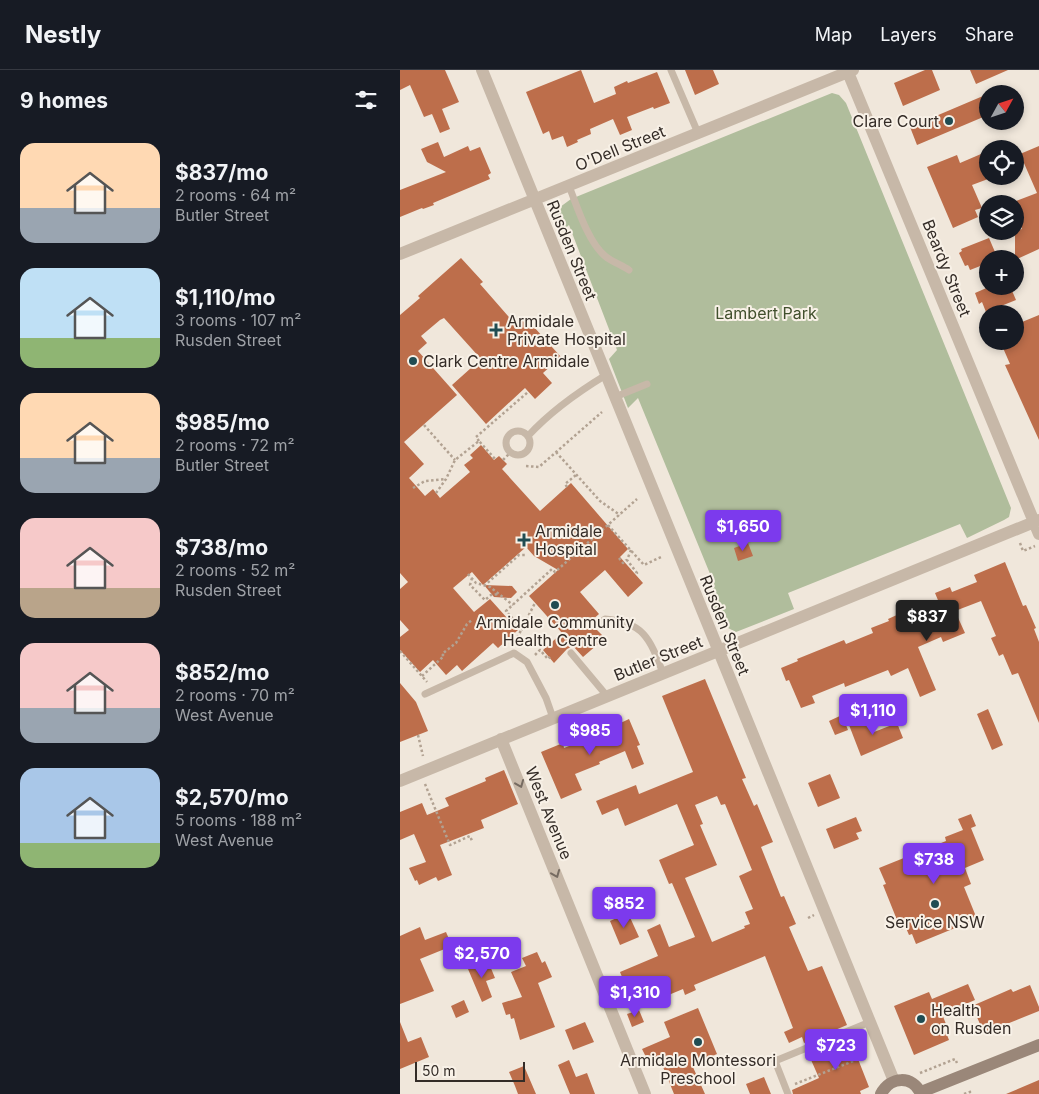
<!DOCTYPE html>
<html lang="en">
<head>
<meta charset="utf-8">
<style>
	body { margin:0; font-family:Inter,sans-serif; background:#20242c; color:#f1f3f6; height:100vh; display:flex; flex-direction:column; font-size:19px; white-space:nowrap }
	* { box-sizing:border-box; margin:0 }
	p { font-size:16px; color:#9ea1a6 }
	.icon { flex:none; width:28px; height:28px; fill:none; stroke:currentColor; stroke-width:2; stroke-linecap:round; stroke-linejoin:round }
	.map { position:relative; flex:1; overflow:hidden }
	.sheet { display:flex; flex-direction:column; background:#171b24; width:400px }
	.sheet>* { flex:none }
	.needle { width:32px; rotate:50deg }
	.tools { position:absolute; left:579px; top:15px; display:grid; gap:10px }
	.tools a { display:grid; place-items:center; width:45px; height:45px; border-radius:50%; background:#171b24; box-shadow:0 2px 8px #0003; font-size:25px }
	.scale { position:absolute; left:15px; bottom:12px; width:110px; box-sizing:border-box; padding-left:5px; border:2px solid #342c27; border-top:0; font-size:14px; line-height:18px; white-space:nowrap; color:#342c27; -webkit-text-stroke:4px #f8f1e7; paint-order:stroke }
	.price { position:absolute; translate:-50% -42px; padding:0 11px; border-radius:5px; background:#7c3aed; color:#fff; font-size:16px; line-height:32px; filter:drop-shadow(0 1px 2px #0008) }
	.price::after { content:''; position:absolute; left:50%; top:30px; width:15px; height:11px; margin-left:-8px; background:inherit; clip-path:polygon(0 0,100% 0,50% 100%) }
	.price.active { background:#222; color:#fff }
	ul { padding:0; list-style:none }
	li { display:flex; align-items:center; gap:15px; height:125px; padding:0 20px }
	li span { display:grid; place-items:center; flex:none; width:140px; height:100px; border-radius:15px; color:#555 }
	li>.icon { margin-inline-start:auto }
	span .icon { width:60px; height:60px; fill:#fffc; stroke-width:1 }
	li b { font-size:21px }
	h2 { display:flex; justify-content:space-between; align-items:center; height:60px; padding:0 20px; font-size:21px }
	header { display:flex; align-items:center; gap:30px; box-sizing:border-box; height:70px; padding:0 25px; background:#171b24; border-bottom:1px solid #363941 }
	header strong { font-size:24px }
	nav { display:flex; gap:28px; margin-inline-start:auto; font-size:18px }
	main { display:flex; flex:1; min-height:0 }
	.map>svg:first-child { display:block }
</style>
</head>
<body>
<header>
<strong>Nestly</strong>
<nav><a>Map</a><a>Layers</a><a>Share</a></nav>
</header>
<main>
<section class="sheet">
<h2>9 homes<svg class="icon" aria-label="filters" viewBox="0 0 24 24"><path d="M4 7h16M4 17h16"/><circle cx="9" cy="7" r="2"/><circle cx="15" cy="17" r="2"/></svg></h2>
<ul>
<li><span style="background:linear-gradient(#ffd9b3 65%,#9aa5b1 0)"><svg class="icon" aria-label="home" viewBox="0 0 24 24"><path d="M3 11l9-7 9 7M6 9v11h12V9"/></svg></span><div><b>$837/mo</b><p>2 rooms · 64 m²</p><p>Butler Street</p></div></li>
<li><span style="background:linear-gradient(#bfe0f5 70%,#8fb573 0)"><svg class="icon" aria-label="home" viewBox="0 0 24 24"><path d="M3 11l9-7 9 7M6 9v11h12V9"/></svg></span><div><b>$1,110/mo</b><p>3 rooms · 107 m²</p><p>Rusden Street</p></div></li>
<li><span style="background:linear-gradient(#ffd9b3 65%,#9aa5b1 0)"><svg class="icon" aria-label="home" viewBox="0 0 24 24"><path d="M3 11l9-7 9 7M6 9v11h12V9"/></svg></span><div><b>$985/mo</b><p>2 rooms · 72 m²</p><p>Butler Street</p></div></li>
<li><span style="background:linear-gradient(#f6c9c9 70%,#b9a48a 0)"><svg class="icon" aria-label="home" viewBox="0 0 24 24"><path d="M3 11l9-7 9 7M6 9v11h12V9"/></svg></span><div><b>$738/mo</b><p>2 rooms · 52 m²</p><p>Rusden Street</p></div></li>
<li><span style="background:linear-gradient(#f6c9c9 65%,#9aa5b1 0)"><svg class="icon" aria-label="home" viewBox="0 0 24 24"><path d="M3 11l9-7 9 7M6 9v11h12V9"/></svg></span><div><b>$852/mo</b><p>2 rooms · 70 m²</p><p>West Avenue</p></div></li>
<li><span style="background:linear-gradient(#a9c7e8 75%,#8fb573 0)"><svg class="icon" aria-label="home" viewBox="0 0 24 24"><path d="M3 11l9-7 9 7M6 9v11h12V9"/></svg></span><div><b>$2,570/mo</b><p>5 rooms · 188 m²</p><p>West Avenue</p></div></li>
</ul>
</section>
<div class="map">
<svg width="639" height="1024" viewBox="0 0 639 1024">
	<rect width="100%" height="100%" fill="#f0e7db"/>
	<path fill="#b0bd9c" d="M432,23L439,25L446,33L611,438L609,447L604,450L567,468L560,454L388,523L394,539L336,562L324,556L318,544L306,529L315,516L238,328L228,338L209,289L217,280L169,155L159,164L154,150L156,140L171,129Z"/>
	<path fill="#bd6e4b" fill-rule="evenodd" d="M0,0H45L59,32L42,39L50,59L40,63L32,44L24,47L10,15L0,20Z
		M181,0L194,33L216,24L214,17L227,11L228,13L257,2L270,33L254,39L253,37L227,47L232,60L220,65L213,49L190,59L191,64L177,70L178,72L167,77L163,66L152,70L149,61L143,64L126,22Z
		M285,0H313L319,14L295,25Z
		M525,0H532L540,20L503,36L494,13Z
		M570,0H608L576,14Z
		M583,26L588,36V45L517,75L510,57Z
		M38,72L44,87L68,76L70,81L80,77L91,103L88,105L90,109L33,133L34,135L23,139L22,138L0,147V120L46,102L27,92L21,79Z
		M639,76V179L615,190V161L622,159L615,142V134L611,133L637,123L620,84Z
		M588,81V109L572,115L582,138L575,140L578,147L553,158L527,97L557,85L560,93Z
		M589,168L598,189H588V193L570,200L568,195L565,196L559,183L562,181L561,179Z
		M61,188L83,212L80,214L116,255L125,247L161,287L143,303L152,313L135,329L125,318L86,354L52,315L81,289L44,248L40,250L21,266L27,273L18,281L57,325L4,372L24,394L9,408L25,426L33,419L40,428L70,402L64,395L73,388L70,385L81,375L94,390L99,386L107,394L102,399L140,441L171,413L228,479L220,487L243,513L228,527L205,500L180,522L199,544L190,552L193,559L197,560L205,568L183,587L173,576L167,579L154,593L143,580L162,563L129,526L158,500L134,486L126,477L83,515L72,502L53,518L74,542L90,529L118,560L98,578L93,573L62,601L57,595L46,605L33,590L20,602L0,580V567L9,560L0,550V519L8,512L0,503V245L20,228L18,226Z
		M591,216H610L616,230L586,242L582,232L579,234L575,223Z
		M639,245V370L605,295L610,294L600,271H615V255Z
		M348,473L353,486L338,491L334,478Z
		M605,492L623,536L626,535L636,558L634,559L639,572V653L618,603L612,605L603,584L599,586L591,568L596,566L581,531L555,541L565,563L543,572L541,567L518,577L536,620L520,627L508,598L491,606L488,600L445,617L444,613L412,626L415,633L401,638L389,610L386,611L381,598L398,591L397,589L444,570L446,574L473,563L471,558L489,551L488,549L499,544L517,537L519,543L540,535L535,523L550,517L552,522L577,512L574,505Z
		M84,515L112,516L117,522L111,528L94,527Z
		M305,609L346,708L342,709L354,736L357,734L373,772L361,777L381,827L384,826L396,854L389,857L408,901L422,896L447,955L404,973L402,967L389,973L384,962L393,958L365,886L294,915L296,920L285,925L283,919L235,939L220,902L258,886L247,860L260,854L269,877L295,867L272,813L269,814L259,790L294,775L277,734L225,756L218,738L202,745L196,731L236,715L239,724L293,702L262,626ZM317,726L321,735L325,734L352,800L339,806L353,839L345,842L350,854L344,856L345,858L312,872L285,808L317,795L300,755L303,754L295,735Z
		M0,613L16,632L28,661L0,672Z
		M588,639L603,675L592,680L577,644Z
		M442,645L448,660L435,665L429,651Z
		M467,647L474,662L497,653L503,668L461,686L449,655Z
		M229,649L240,675L237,676L244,694L232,699L225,681L199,692L200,694L175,704L182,720L161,729L141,682L163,673L164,678L189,668L190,670L213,660L212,657Z
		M104,700L118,734L81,750L84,758L40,775L52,805L38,811L36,807L19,815L17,810L15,811L9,798L26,792L14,764L0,770V742L22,733L27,745L49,736L45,728L86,711L85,708Z
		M430,704L440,728L418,737L408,713Z
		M571,744L576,756L571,758L584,790L565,798L571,814L564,817L577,849L516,874L512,864L509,865L506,858L501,860L483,815L486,814L479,798L546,771L545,767L563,760L558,749Z
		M456,747L462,761L456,763L459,769L434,779L426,759Z
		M228,843L239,867L220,875L210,851Z
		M20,857L25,870L46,862L52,876L20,889L34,921L0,934V866Z
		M137,882L142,893L145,891L152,907L138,913L155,957L120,970L114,948L111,949L110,944L106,945L102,933L122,927L111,902L126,896L122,888Z
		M88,891L95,908L86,911L92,927L82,932L68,899Z
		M568,914L575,930L542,944L546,954L543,955L549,970L514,985L494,936L529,922L532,929Z
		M630,915L639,937V941L584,963L572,936L611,919L613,922Z
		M64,930L69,942L56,948L51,936Z
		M298,938L317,984L292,995L305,1024H274L259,987L248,991L242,979L270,967L264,952Z
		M239,940L244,952L232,957L227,944Z
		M0,952L8,972L21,967L29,987L0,999Z
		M185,952L194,972L173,980L165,960Z
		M449,966L469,1017L460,1021L461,1024H393L392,1020L419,1008L408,983Z
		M169,990L176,1007L187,1003L195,1024H170L158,995Z
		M124,996L136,1024H118L115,1016L109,1002Z
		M364,1007L371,1024H350L346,1014Z
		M639,1010V1024H606Z"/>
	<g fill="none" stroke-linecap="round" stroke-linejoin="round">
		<path stroke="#b2a292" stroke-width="2.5" stroke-dasharray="2.5 2.5" stroke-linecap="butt" d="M24,355L55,390
			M79,371L76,367L128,322
			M156,382L200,431L220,445
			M103,390L110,383
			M126,396L139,397L202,342
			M167,417L165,414L176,405
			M13,418L25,411L46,409
			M36,423L46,409L55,390L79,371L95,389
			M208,455L244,495L261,487
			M620,473L623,481L635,476
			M231,480L227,490L237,503L235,504
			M219,488L223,493L226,490
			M68,504L76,513L90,517L113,535
			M72,508L70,515L85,530L91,525L99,524
			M84,516L119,485H127
			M123,560L106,541L152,499L155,502L237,429
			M115,572L135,533
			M0,581L27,612
			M135,585L140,580L148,589L150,587
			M22,606L44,586L42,584L56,573L67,554L72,550
			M18,665L23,686
			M25,714L50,775L70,766L72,771
			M408,848L414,845
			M520,1003L555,989L557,993
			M395,1014L466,986
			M564,1024L570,1022L568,1019"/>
		<path stroke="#c7b8a8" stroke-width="7" d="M271,0L298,63
			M169,116C177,136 188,172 205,186C212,192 222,195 229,200
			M215,327L247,314
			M106 373a12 12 0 1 1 24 0a12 12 0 1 1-24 0Z
			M128,366C150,342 178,322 206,305
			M197,555L205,549C244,552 250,569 263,603
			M171,583L207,626
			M25,624L114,583L127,592L146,628L153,648
			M388,1024L375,991L470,952"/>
		<path stroke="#c7b8a8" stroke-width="12" d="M82,0L494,1011
			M447,0L639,464
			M0,184L453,0
			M101,669L245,1024
			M0,711L639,450"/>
		<path stroke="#9a8779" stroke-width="12" d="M521,1022L639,975
			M481,1024C490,1006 513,1005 521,1024"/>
	</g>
	<defs><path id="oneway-chevron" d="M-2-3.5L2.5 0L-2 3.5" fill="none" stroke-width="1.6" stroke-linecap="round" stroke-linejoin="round" transform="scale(1.25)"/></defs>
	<g stroke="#766b61">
		<use href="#oneway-chevron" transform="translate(120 714) rotate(68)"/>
		<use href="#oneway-chevron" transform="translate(156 804) rotate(68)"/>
	</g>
	<g fill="#204c52" stroke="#f8f1e7" stroke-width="2">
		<circle cx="549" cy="51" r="5"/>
		<path d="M93.5 252.5h5v5h5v5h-5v5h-5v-5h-5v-5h5z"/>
		<circle cx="13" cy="291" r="5"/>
		<path d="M121.5 462.5h5v5h5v5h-5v5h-5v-5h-5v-5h5z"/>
		<circle cx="155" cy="535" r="5"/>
		<circle cx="535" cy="834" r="5"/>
		<circle cx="521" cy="949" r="5"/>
		<circle cx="298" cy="972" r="5"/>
	</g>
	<g text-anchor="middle" stroke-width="4" stroke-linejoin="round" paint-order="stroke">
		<g font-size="16" fill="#342c27" stroke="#f8f1e7" text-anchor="start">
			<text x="539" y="57" text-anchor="end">Clare Court</text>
			<text x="107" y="257">Armidale<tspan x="107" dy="18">Private Hospital</tspan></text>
			<text x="23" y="297">Clark Centre Armidale</text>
			<text x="135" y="467">Armidale<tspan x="135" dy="18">Hospital</tspan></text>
			<text x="155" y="558" text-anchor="middle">Armidale Community<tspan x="155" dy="18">Health Centre</tspan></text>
			<text x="535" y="858" text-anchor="middle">Service NSW</text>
			<text x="531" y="946">Health<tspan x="531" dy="18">on Rusden</tspan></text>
			<text x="298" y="996" text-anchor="middle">Armidale Montessori<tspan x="298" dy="18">Preschool</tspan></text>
		</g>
		<g font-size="16" fill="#342c27" stroke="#f8f1e7">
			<text transform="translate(220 78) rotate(-22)" y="6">O'Dell Street</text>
			<text transform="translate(172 180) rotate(68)" y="6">Rusden Street</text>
			<text transform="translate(547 198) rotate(68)" y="6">Beardy Street</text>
			<text transform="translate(325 555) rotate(68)" y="6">Rusden Street</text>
			<text transform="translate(258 588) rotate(-22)" y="6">Butler Street</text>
			<text transform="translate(149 743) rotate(68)" y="6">West Avenue</text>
		</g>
		<g font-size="16" fill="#41502d" stroke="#f8f1e7">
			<text x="366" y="249">Lambert Park</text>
		</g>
	</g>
</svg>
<div class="tools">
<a><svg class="needle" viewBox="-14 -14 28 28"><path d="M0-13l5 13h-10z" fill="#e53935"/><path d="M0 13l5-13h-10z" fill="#9ea1a6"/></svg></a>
<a><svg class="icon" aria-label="locate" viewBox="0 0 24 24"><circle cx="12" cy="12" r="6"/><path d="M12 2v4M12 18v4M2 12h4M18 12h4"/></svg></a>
<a><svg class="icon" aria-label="layers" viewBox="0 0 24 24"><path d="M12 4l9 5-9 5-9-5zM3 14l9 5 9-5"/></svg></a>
<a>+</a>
<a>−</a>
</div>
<div class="scale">50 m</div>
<b class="price" style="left:343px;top:482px">$1,650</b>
<b class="price active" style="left:527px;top:572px">$837</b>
<b class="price" style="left:473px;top:666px">$1,110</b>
<b class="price" style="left:190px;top:686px">$985</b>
<b class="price" style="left:534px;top:815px">$738</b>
<b class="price" style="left:224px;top:859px">$852</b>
<b class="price" style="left:82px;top:909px">$2,570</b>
<b class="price" style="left:235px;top:948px">$1,310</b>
<b class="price" style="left:436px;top:1001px">$723</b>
</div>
</main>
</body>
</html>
